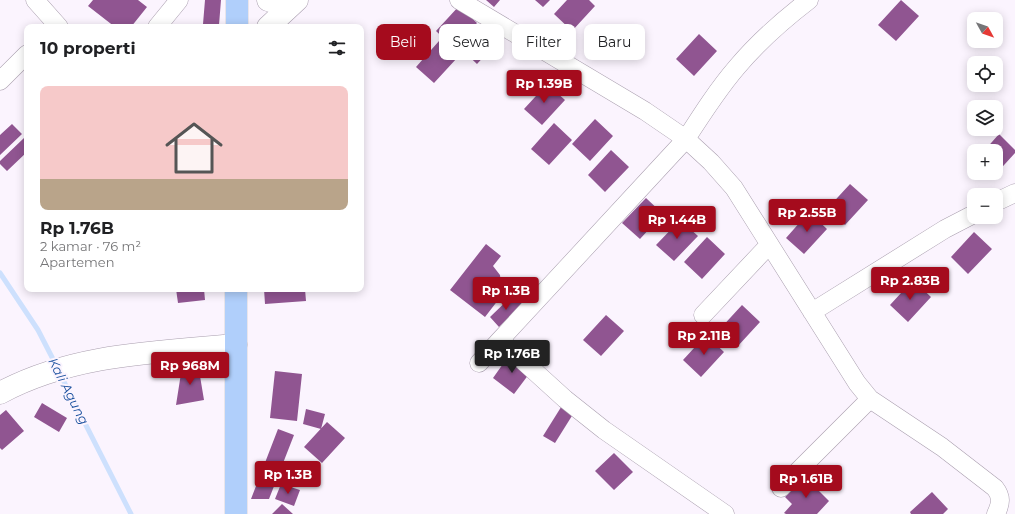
<!DOCTYPE html>
<html lang="id">
<head>
<meta charset="utf-8">
<style>
	body { margin:0; font-family:Montserrat,sans-serif; background:#f2f2f2; color:#202124; height:100vh; display:flex; flex-direction:column; font-size:15px; white-space:nowrap }
	* { box-sizing:border-box; margin:0 }
	p { font-size:13px; color:#757577 }
	.icon { flex:none; width:22px; height:22px; fill:none; stroke:currentColor; stroke-width:2; stroke-linecap:round; stroke-linejoin:round }
	.map { position:relative; flex:1; overflow:hidden }
	.sheet { position:absolute; left:24px; top:24px; width:340px; height:268px; display:flex; flex-direction:column; background:#fff; border-radius:8px; box-shadow:0 2px 10px #0003 }
	.sheet>* { flex:none }
	.hud { position:absolute; left:376px; top:24px; width:380px; height:36px; display:flex; gap:8px }
	.needle { width:26px; rotate:130deg }
	.buttons { position:absolute; left:967px; top:12px; display:grid; gap:8px }
	.buttons a { display:grid; place-items:center; width:36px; height:36px; border-radius:8px; background:#fff; box-shadow:0 2px 10px #0003; font-size:20px }
	.price { position:absolute; translate:-50% -34px; padding:0 9px; border-radius:4px; background:#a50b1d; color:#fff; font-size:13px; line-height:26px; filter:drop-shadow(0 1px 2px #0008) }
	.price::after { content:''; position:absolute; left:50%; top:24px; width:12px; height:9px; margin-left:-6px; background:inherit; clip-path:polygon(0 0,100% 0,50% 100%) }
	.price.active { background:#222; color:#fff }
	ul { padding:0; list-style:none }
	li { display:grid; align-content:center; gap:8px; height:212px; padding:0 16px }
	li span { display:grid; place-items:center; height:124px; border-radius:8px; color:#555 }
	li>.icon { margin-inline-start:auto }
	span .icon { width:72px; height:72px; fill:#fffc; stroke-width:1 }
	li b { font-size:17px }
	h2 { display:flex; justify-content:space-between; align-items:center; height:48px; padding:0 16px; font-size:17px }
	.tag { padding:0 14px; border-radius:8px; background:#fff; box-shadow:0 2px 10px #0003; font-size:14px; line-height:36px }
	.tag.active { background:#a50b1d; color:#fff }
	.map>svg:first-child { display:block }
</style>
</head>
<body>
<div class="map">
<svg width="1015" height="514" viewBox="0 0 1015 514">
	<rect width="100%" height="100%" fill="#fbf4fe"/>
	<g fill="none" stroke-linecap="round" stroke-linejoin="round">
		<path stroke="#cde0fd" stroke-width="5" d="M0,273L38,330L56,365
			M60,374L131,514"/>
	</g>
	<path fill="#905591" d="M93,0H138L147,7L131,27H115L88,6Z
		M205,0H221L219,25L203,24Z
		M486,0H500L494,7Z
		M535,0H550L543,7Z
		M567,0H589L595,6L572,31L554,14Z
		M901,0L919,16L896,41L878,25Z
		M459,6L477,23L454,48L436,31Z
		M482,22L500,39L477,64L459,47Z
		M699,34L717,51L694,76L676,59Z
		M439,41L457,58L434,83L416,67Z
		M547,84L565,100L542,125L524,109Z
		M595,119L613,136L590,161L572,144Z
		M554,123L572,140L549,165L531,149Z
		M12,124L22,134L0,155V135Z
		M999,134L1015,150V153L994,176L990,173H996V151H984Z
		M24,138L27,141V152L7,171L0,164V161Z
		M611,150L629,167L605,192L588,175Z
		M850,184L868,200L845,225L827,209Z
		M646,198L663,214L640,239L622,223Z
		M809,212L827,229L804,254L786,238Z
		M680,220L698,236L674,261L656,245Z
		M974,232L992,249L968,274L951,257Z
		M707,237L725,254L702,279L684,262Z
		M486,244L501,256L493,266L500,275L502,295L485,317L450,290Z
		M913,280L931,297L908,322L890,305Z
		M176,289H204L205,300L178,303Z
		M264,289H305L306,301L265,304Z
		M513,295L522,304L499,327L490,317Z
		M742,305L760,322L737,347L719,330Z
		M606,315L624,331L601,356L583,340Z
		M706,335L724,352L701,377L683,360Z
		M510,354L532,370L514,394L493,378Z
		M198,364L204,400L176,405L182,367Z
		M275,371L302,374L297,421L270,418Z
		M42,403L67,418L59,432L34,417Z
		M563,404L575,411L555,443L543,436Z
		M306,409L325,414L321,429L303,424Z
		M6,410L24,431L2,450L0,448V415Z
		M327,422L345,438L322,463L304,447Z
		M278,429L294,435L269,499H251Z
		M614,453L633,472L614,490L595,471Z
		M805,477L829,501L817,514H786L784,513L792,504L785,497Z
		M281,484L300,490L294,506L275,499Z
		M932,492L948,509L943,514H911L910,512Z
		M282,504L293,514H272Z"/>
	<g fill="none" stroke-linecap="round" stroke-linejoin="round">
		<defs>
			<path id="minor" d="M35,0L59,27
				M459,0L645,111L686,139L711,162L734,188L857,383L870,399L942,447L995,488C1002,497 1001,503 996,514
				M157,27L179,0
				M0,81L27,54
				M996,202L1015,193
				M812,312L945,229L974,214
				M703,315L769,245
				M479,363L500,340
				M781,488L870,399
				M725,514L604,430L565,399L500,340L686,139C702,114 718,89 737,67C758,42 783,20 809,0"/>
			<path id="tertiary" d="M268,0L288,7
				M268,27L297,0
				M0,393C72,354 156,352 236,345"/>
			<path id="primary" d="M237,27V0
				M236,514V289"/>
		</defs>
		<use href="#minor" stroke="#a99eae" stroke-width="19"/>
		<use href="#tertiary" stroke="#a99eae" stroke-width="23"/>
		<use href="#primary" stroke="#d7d6d8" stroke-width="23"/>
		<use href="#minor" stroke="#fff" stroke-width="18"/>
		<use href="#tertiary" stroke="#fff" stroke-width="22"/>
		<use href="#primary" stroke="#b0cffb" stroke-width="22"/>
	</g>
	<g text-anchor="middle" stroke-width="4" stroke-linejoin="round" paint-order="stroke">
		<g font-size="13" font-style="italic" fill="#154c9c" stroke="#fbf4fe">
			<text transform="translate(69 391) rotate(63)" y="5">Kali Agung</text>
		</g>
	</g>
</svg>
<div class="buttons">
<a><svg class="needle" viewBox="-14 -14 28 28"><path d="M0-13l5 13h-10z" fill="#e53935"/><path d="M0 13l5-13h-10z" fill="#757577"/></svg></a>
<a><svg class="icon" aria-label="locate" viewBox="0 0 24 24"><circle cx="12" cy="12" r="6"/><path d="M12 2v4M12 18v4M2 12h4M18 12h4"/></svg></a>
<a><svg class="icon" aria-label="layers" viewBox="0 0 24 24"><path d="M12 4l9 5-9 5-9-5zM3 14l9 5 9-5"/></svg></a>
<a>+</a>
<a>−</a>
</div>
<b class="price" style="left:544px;top:104px">Rp 1.39B</b>
<b class="price" style="left:807px;top:233px">Rp 2.55B</b>
<b class="price" style="left:677px;top:240px">Rp 1.44B</b>
<b class="price" style="left:910px;top:301px">Rp 2.83B</b>
<b class="price" style="left:506px;top:311px">Rp 1.3B</b>
<b class="price" style="left:704px;top:356px">Rp 2.11B</b>
<b class="price active" style="left:512px;top:374px">Rp 1.76B</b>
<b class="price" style="left:190px;top:386px">Rp 968M</b>
<b class="price" style="left:288px;top:495px">Rp 1.3B</b>
<b class="price" style="left:806px;top:499px">Rp 1.61B</b>
<div class="hud">
<a class="tag active">Beli</a>
<a class="tag">Sewa</a>
<a class="tag">Filter</a>
<a class="tag">Baru</a>
</div>
<section class="sheet">
<h2>10 properti<svg class="icon" aria-label="filters" viewBox="0 0 24 24"><path d="M4 7h16M4 17h16"/><circle cx="9" cy="7" r="2"/><circle cx="15" cy="17" r="2"/></svg></h2>
<ul>
<li><span style="background:linear-gradient(#f6c9c9 75%,#b9a48a 0)"><svg class="icon" aria-label="home" viewBox="0 0 24 24"><path d="M3 11l9-7 9 7M6 9v11h12V9"/></svg></span><div><b>Rp 1.76B</b><p>2 kamar · 76 m²</p><p>Apartemen</p></div></li>
</ul>
</section>
</div>
</body>
</html>
